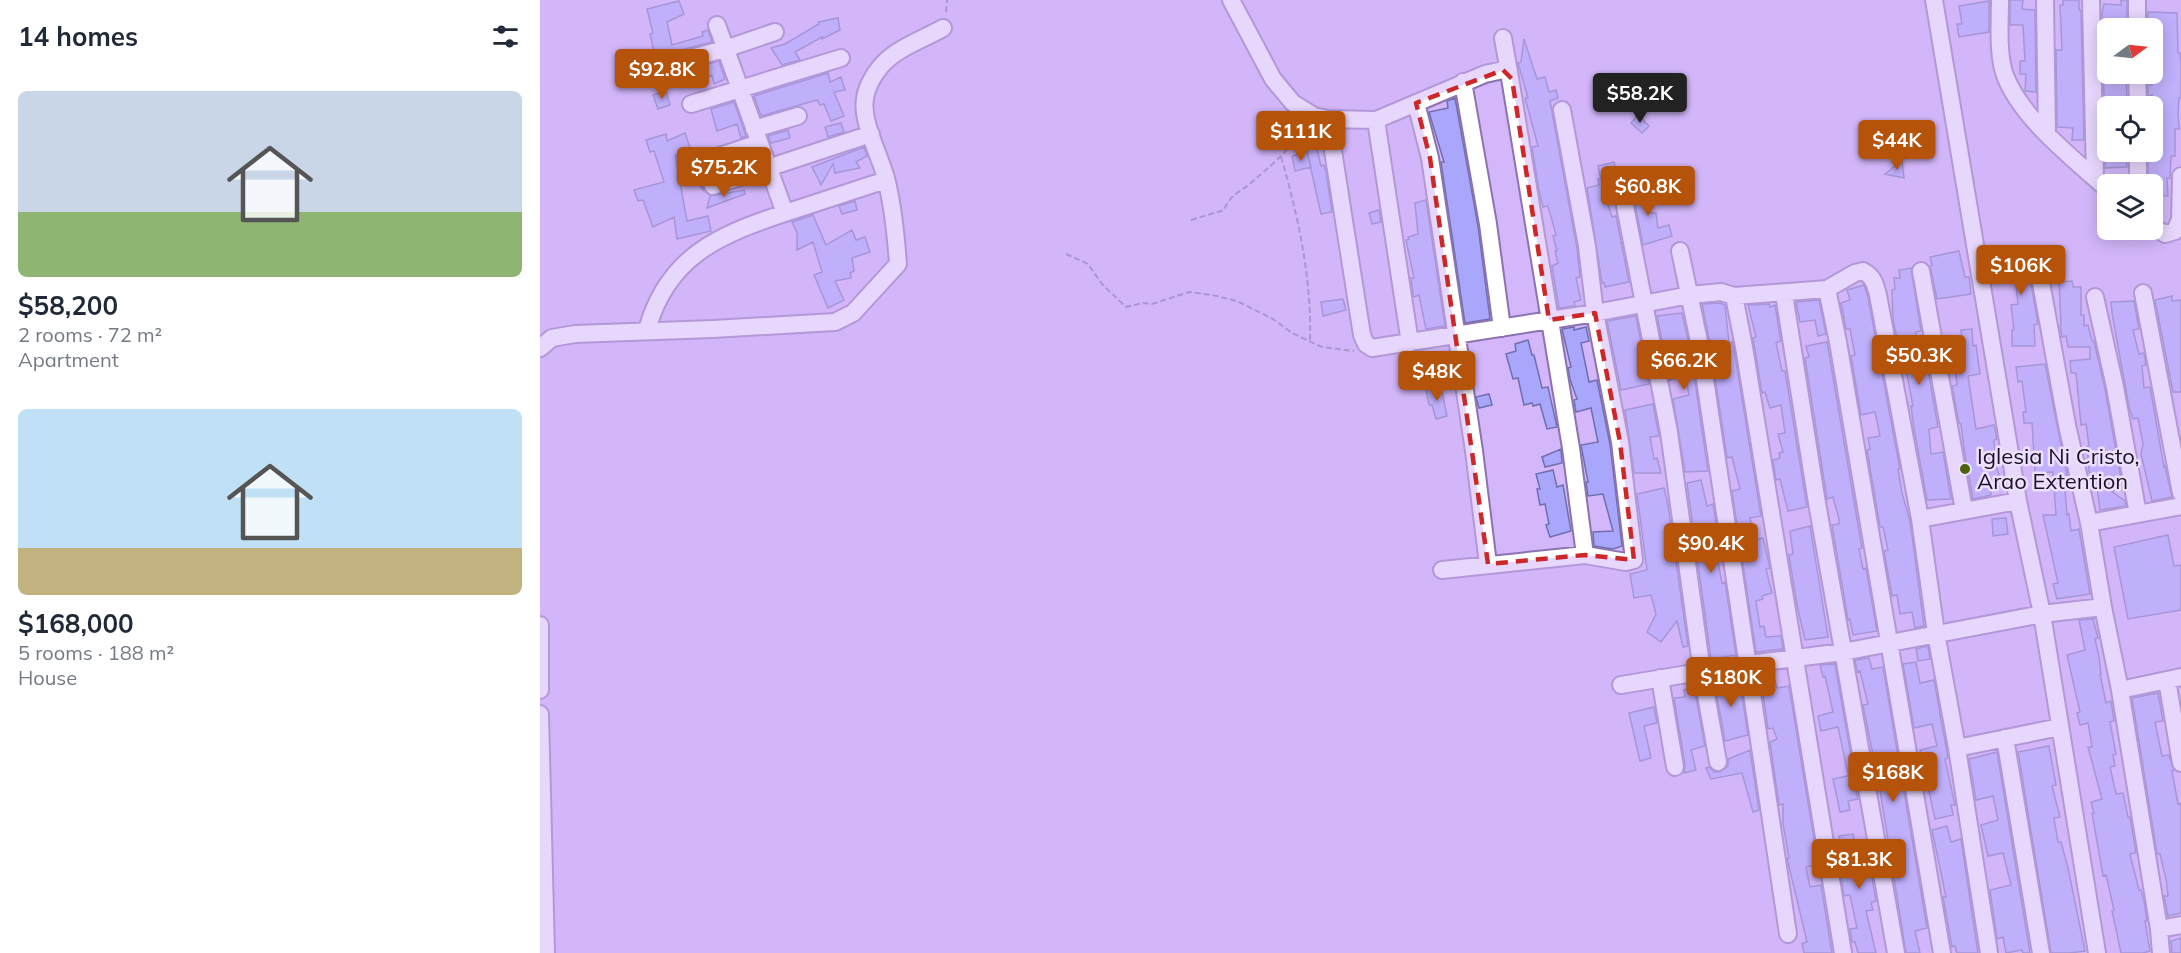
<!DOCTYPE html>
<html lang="en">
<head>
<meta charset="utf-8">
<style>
	body { margin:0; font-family:Mulish,sans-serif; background:#f6f6f7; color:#1f2937; height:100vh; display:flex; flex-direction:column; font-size:22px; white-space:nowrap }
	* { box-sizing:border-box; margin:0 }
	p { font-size:20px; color:#747a83 }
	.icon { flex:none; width:33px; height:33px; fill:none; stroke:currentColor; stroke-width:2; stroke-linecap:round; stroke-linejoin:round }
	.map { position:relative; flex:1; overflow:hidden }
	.drawer { display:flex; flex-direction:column; background:#fff; width:540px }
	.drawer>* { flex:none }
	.needle { width:39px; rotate:75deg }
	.fabs { position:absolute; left:1557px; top:18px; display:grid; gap:12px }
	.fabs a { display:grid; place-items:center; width:66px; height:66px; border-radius:9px; background:#fff; box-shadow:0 3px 15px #0003; font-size:30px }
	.price { position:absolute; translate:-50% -51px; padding:0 14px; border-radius:6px; background:#b45309; color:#fff; font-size:20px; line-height:39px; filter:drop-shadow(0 2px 3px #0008) }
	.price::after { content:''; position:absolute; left:50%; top:36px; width:18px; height:14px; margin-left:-9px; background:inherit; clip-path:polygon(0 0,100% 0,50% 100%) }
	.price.on { background:#222; color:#fff }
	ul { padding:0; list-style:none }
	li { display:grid; align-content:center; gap:12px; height:318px; padding:0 18px }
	li span { display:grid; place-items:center; height:186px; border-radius:9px; color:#555 }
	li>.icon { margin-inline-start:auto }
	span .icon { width:108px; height:108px; fill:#fffc; stroke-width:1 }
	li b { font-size:26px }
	h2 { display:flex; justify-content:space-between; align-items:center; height:72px; padding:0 18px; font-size:26px }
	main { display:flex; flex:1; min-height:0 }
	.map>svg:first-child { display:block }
</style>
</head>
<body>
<main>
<section class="drawer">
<h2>14 homes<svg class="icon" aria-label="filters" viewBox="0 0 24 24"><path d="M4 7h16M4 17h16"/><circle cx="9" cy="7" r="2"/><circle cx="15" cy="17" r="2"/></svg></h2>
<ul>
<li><span style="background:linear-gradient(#c9d6e8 65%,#8fb573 0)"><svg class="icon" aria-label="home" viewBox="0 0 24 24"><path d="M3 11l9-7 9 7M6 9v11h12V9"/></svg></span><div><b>$58,200</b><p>2 rooms · 72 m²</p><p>Apartment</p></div></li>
<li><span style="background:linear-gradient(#bfe0f5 75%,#c2b280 0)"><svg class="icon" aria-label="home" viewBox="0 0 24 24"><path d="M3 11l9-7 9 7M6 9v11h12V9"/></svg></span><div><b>$168,000</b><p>5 rooms · 188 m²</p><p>House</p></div></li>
</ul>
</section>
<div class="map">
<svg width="1641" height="953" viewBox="0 0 1641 953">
	<rect width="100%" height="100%" fill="#d3b7fa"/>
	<path fill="#a8a7fc" stroke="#706eae" stroke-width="1.5" d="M1470,0H1483L1482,9L1495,10L1496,92L1485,91L1486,74H1480V61H1485L1483,25H1470Z
		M1523,0H1539V10H1541L1544,140H1532L1533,128L1517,127L1516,50H1522L1520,5H1523Z
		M1581,0H1587V28H1568V74H1586L1587,104L1575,103V106H1566L1568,141H1565L1562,13L1564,4L1581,5Z
		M139,1L144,14L127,22L132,45L163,36L162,32L168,30L172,42L137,51L131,57L116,61L110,34L113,33L107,9Z
		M1449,1V32L1419,37L1417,24H1422L1419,6Z
		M1608,12L1637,13L1638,53H1640L1641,65V98H1639L1638,113L1639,129H1635V156H1631L1630,178H1627L1628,196L1612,195V184H1608V152H1612V95L1608,96V85H1612V28H1607Z
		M298,18L300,30L282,39V37L255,52L260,60L242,65L231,48L245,44L279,24L278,22Z
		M984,39L997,79L1005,77L1009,92L1016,90L1018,98L1010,101L1037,248L1040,277L1036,278L1041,300L1034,302L1035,306L1019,308L1012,266L1018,263L1015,251H1017L1013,236L1016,235L1008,206L1003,207L999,191L992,147L998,146L985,98H988L978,63L981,62Z
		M179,61L185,79L174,84L172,75L153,82L151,69Z
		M288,73L290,82L301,77L305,90L294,92L304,116L291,121L284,104L280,105L277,100L221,116L214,96Z
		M126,91L130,105L118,109L113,95Z
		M915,98L938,226L950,319L925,323L901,162H904L889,112L908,108L907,101Z
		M194,102L206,136L201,138L197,124L177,131L171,109Z
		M1098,115L1109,126L1102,133L1091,123Z
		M301,123L304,132L288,137L285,127Z
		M248,130L250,138L231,143L228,136Z
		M145,133L153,156L151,166L159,172L164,191L135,154L147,221L168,216L171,231L137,239L134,217L113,227L103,200L98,201L94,190L124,182L114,151L110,152L106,140L126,134L127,141Z
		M774,136L781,166L784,165L786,171L792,212L781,214L764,138Z
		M324,147L327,156L316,162L320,168L295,173L293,164L281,185L272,167Z
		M767,152L771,167L755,171L752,156Z
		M1565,152H1586L1587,167L1565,168Z
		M1362,160L1364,178L1345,174Z
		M1074,162L1080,192L1065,195L1072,217L1076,216L1089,282L1065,287L1064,283H1062L1047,188L1059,185L1058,179H1061L1058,166Z
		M1105,183L1111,213H1116L1118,228L1129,225L1132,236L1103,245L1095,204L1089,187Z
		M204,190L205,194L167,208L170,196Z
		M886,200L905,326L886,329L879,295L874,297L873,294L871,278H874L866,240L869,239L868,237L878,234L875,203Z
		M315,201L317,210L302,214L299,206Z
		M839,210L841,222L832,224L829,213Z
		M273,215L286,245L312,230L316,240L325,237L330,252L312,258L314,271L310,273L311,278L295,281L304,300L288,308L274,275L282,272L273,242L257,250V233L252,222Z
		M1482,250V253L1493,251L1495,268L1490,273V278L1498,324L1494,325L1495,346H1472V330H1474L1471,305L1478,304L1474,266L1462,268V264L1454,266L1452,254Z
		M1419,251L1425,277H1429L1431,294L1397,299L1390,266L1392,265L1390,257Z
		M1371,268L1381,331L1376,332L1379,354L1385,353L1398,427L1389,429L1391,454L1403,452L1411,499L1387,500L1374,429L1371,406H1373L1360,338H1357L1353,320L1352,290L1355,289L1354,278H1360L1359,270Z
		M1532,281L1533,287H1541V315H1544V326L1548,325L1552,341H1554L1565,389L1583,490L1571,491L1585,501L1586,506L1560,510L1555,473L1550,474L1549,471L1547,447L1549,446L1546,424L1541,425L1536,373H1531L1530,361L1550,359V347H1528L1526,336L1522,337L1520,326L1521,325L1519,282Z
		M1324,285L1328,297L1360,469H1358L1362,493L1370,521L1384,626L1375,628L1372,612L1360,614L1357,595L1352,596L1344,551L1348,550L1343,527H1340L1327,450L1330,449L1328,438L1340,436L1335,412L1321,415L1311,356L1315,355L1310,329H1306L1301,303L1310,300L1307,290Z
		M1632,296V301L1641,300V392H1633L1615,300Z
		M803,299L806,310L783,316L781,302Z
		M1279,300L1286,334L1278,336L1275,320L1260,322L1256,302Z
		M1594,301L1599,329L1593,330L1599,354L1604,353L1606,365L1602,366L1604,388L1610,387L1624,467L1625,466L1632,497L1612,501L1601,454L1603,444L1598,418L1593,419L1589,407L1572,313L1571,302Z
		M1180,303L1185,305L1189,343L1192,342L1194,349L1221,516L1210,518L1214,540L1223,538L1230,568L1226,569L1232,593L1222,596L1223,599L1216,601L1220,627L1224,626L1226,637L1241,636L1243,649L1216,652L1192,491L1200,489L1192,457L1187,458L1170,344L1162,304Z
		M1229,304L1230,307L1235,305L1241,341L1236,343L1242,371H1245L1267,507L1248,511L1240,479L1236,480L1233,460L1240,458L1239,453L1243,452L1238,434L1245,433L1241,405L1230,408L1225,392L1222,393L1213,338L1216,337L1208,305Z
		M1142,313L1150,348L1168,471L1145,472L1133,399L1149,395L1145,376L1130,380L1117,316Z
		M1096,316L1109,384L1081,390L1067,321Z
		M1034,327V330L1046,327L1049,341L1041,343L1049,382L1057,380L1070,444L1082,546L1073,549L1054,546L1053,532L1073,531L1063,494L1048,496L1046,482H1048L1041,445L1058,442L1051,408L1036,412L1034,400L1037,399L1030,379L1028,368L1031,367L1022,329Z
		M1432,329L1433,346L1436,345L1440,374L1428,376L1436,429L1454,425L1457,439L1454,440L1456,466L1463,486L1450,488L1451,495L1433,499L1424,449L1421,424L1419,423L1412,386L1417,385L1414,359H1408L1405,348L1423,346L1421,330Z
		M988,340L992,355H994L1002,388L1008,387L1017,427L1007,429L1000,404L993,406L992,403L984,405L978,378L973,379L966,354L976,351L975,344Z
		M1287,342L1322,548L1319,549L1323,569L1326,568L1337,631L1313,635L1310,619L1308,620L1292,525L1299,524V519L1293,497L1287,499L1265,358L1269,357L1266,346Z
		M1505,364L1527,475L1524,476L1527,515L1529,514L1531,531L1539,529L1550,594L1517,599L1513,584L1518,583L1503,515H1516L1513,472L1495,473L1492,423H1484L1483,412H1486L1482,381L1478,382L1476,367Z
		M901,387L907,416L896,419L892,405H889L886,390Z
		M949,394L952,405L939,408L936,397Z
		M1113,404L1119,436L1110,437L1114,459L1117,458L1121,473H1094L1085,410Z
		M1021,449L1022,463L1005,467L1002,457Z
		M1013,470L1017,487L1023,485L1031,531L1010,537L1006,525L1009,524L1005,504L1000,505L997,489H1000L996,474Z
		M1161,480L1167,506L1173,504L1181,556L1177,557L1182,583L1185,582L1196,655L1171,659L1147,483Z
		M1124,488L1128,505L1148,646L1143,647L1137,621L1121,642L1107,632L1116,614L1111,595L1094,598L1090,574L1107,570L1097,494Z
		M1466,518L1468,534L1453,536L1452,519Z
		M1270,526L1288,637L1265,640L1257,605L1249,555L1253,554L1250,531Z
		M1628,535L1634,566L1641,565V610L1588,619L1574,547Z
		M1553,619L1558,638L1555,639L1559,657L1561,674H1560L1566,703L1571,701L1574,721L1570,722L1576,754L1573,755L1575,766L1570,767L1576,794L1583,793L1588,817H1590L1596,853L1590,854L1599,890H1601L1604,901L1607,921H1605L1610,951L1603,953H1581L1572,911L1574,910L1566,875L1563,876L1552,813H1554L1551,802L1562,799L1548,747H1552L1548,723L1540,725L1537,713L1540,712L1527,655L1545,650L1539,620Z
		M1388,646L1390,659L1378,661L1376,649Z
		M1329,658L1332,669L1343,667L1387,928L1375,931L1380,953H1366L1340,790L1323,705L1328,704L1320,671L1317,672L1315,660Z
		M1376,662L1380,683L1394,680L1408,758L1405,759L1415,805H1411L1413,815L1395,819L1380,750L1397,746L1392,724L1374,728L1363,664Z
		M1295,664L1314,773L1308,774L1298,727L1281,731L1278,716L1293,712L1285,676L1283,677L1280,665Z
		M1199,676L1208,735L1185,741L1174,680Z
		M1234,677L1237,688L1249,686L1278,864L1266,867L1270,887L1281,885L1292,953H1264L1262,943L1267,942L1247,858H1249L1243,824V804L1239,805L1230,742L1237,739L1233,728L1228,729L1221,680Z
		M1154,687L1165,746L1151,750L1156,770L1144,773L1145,765L1134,698L1145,697L1144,690Z
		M1618,693L1623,721L1615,722L1622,756L1629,755L1634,770L1632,771L1638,804L1641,803V913L1628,916L1624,896H1628L1626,879L1620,854H1617L1592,698Z
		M1114,707L1117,723L1104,726L1111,758L1100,761L1089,713Z
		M1509,746L1516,785L1512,786L1520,817L1514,818L1518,842H1521L1528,868L1545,951L1530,953H1511L1478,752Z
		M1210,750L1219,810L1213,812L1202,773L1171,779L1166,768L1169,767L1174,772H1180L1188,766V759Z
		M1457,752L1490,953H1483L1482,950L1466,953L1463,937L1457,939L1450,890L1471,885L1463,853L1448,856L1441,825L1458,820L1453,796L1436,800L1429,759Z
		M1312,775L1318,799L1308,801L1310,810L1300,812L1293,779Z
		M1407,826L1411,842L1421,839L1438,953H1417L1415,946L1412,947L1403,897H1406L1392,830Z
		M1313,834L1315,842L1326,841L1336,901L1331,903L1333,910L1326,911L1336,953H1318L1315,942H1312L1310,929L1317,928L1310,895L1304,896L1301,877L1307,876L1299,836Z
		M1641,938V953H1632L1631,941Z"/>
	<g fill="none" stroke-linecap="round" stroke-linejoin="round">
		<defs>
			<path id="street" d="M691,0L733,79L753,103L774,116L788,119L836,120L945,74L963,70L969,72L1031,448L1045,555
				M1394,0L1478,501L1502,614L1557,953
				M1460,0C1460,23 1457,57 1466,78C1484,121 1534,159 1568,190
				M1505,0L1507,134
				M1551,0L1555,178
				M1597,0V28
				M963,38L969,72
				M140,61L185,49L235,32
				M1597,74L1598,106
				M923,82L948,224L962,328
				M876,103L890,158L934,451L948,564
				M151,104L301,58
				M788,119L822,335L826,344L832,348L1055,313L1150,295L1181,292L1194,296L1287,289L1315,273L1323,271C1334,277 1335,284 1338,295L1380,519L1396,633L1417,748L1449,953
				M836,120L870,343
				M214,129L258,116
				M1598,152V184
				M161,162L219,143
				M173,186L331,134
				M1085,206L1129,432L1162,672L1178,762
				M245,213L346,180
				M1612,226L1625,234L1635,231L1640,219L1641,176
				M1140,251L1160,346L1248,934
				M1381,271L1424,510
				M1500,277L1527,425L1549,523L1563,607L1580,690L1619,929L1621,953
				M1287,289L1298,342L1402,953
				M1603,293L1641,493
				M1244,294L1276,497L1356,953
				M1194,296L1204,347L1303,953
				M1555,297L1575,387L1598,514
				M107,330C127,257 178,235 245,213L177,25
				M0,348L12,338L35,334L173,329L295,322L313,313L358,264C356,236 353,206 346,178C340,156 321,121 325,99C326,88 334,74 341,66C356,48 384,39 403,28
				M1380,519L1478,501
				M1549,523L1641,506
				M902,570L1045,555L1086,562L1094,560L1080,442L1055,313L1047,246L1022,110
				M0,625V690
				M1120,678L1135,767
				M1627,680L1641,763
				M1081,685L1208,664L1303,652L1502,614L1563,607
				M1580,690L1641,677
				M0,714L6,953
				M1465,738L1501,953
				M1417,748L1520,727
				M1619,929L1641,925"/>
		</defs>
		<use href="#street" stroke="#8d72b0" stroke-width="20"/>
		<path stroke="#816d9d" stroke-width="2" stroke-dasharray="6 3" stroke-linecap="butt" d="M406,12L407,0
			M741,157C758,214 772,281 770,340
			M651,220L684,210C691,193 700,193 713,181C732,165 750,149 765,128
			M526,254L548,264L562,284L586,307L603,303L612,304L649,292L672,295L697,301L733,319L752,333L782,347L814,351"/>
		<use href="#street" stroke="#fff" stroke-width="16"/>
	</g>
	<path d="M0 0H1641V953H0ZM963,70L972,79L1009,320L1055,313L1080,442L1094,560L1045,555L948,564L890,158L876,103Z" fill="#d3b7fa" fill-opacity=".55" fill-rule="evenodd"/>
	<path fill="none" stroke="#cd2728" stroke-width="4.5" stroke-dasharray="12 8" stroke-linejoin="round" d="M963,70L972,79L1009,320L1055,313L1080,442L1094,560L1045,555L948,564L890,158L876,103Z"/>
	<circle fill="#4b610b" stroke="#ece1fc" stroke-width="2" cx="1425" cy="469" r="6"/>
	<g text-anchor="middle" stroke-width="5" stroke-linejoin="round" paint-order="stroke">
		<g font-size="22" fill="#1d112a" stroke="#ece1fc" text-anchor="start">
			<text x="1437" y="464">Iglesia Ni Cristo,<tspan x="1437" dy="25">Arao Extention</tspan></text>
		</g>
	</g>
</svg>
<div class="fabs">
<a><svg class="needle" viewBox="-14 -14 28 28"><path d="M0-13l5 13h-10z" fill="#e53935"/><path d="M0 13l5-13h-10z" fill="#747a83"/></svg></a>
<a><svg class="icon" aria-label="locate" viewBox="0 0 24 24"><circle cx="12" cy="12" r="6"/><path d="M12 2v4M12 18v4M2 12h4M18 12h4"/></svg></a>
<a><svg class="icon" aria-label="layers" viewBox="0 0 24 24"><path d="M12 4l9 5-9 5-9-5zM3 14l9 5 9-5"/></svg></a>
</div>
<b class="price" style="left:122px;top:100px">$92.8K</b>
<b class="price on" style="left:1100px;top:124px">$58.2K</b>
<b class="price" style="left:761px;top:162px">$111K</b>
<b class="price" style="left:1357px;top:171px">$44K</b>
<b class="price" style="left:184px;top:198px">$75.2K</b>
<b class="price" style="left:1108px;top:217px">$60.8K</b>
<b class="price" style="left:1481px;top:296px">$106K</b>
<b class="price" style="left:1379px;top:386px">$50.3K</b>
<b class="price" style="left:1144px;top:391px">$66.2K</b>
<b class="price" style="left:897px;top:402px">$48K</b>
<b class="price" style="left:1171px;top:574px">$90.4K</b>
<b class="price" style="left:1191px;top:708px">$180K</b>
<b class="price" style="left:1353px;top:803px">$168K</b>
<b class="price" style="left:1319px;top:890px">$81.3K</b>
</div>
</main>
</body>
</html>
